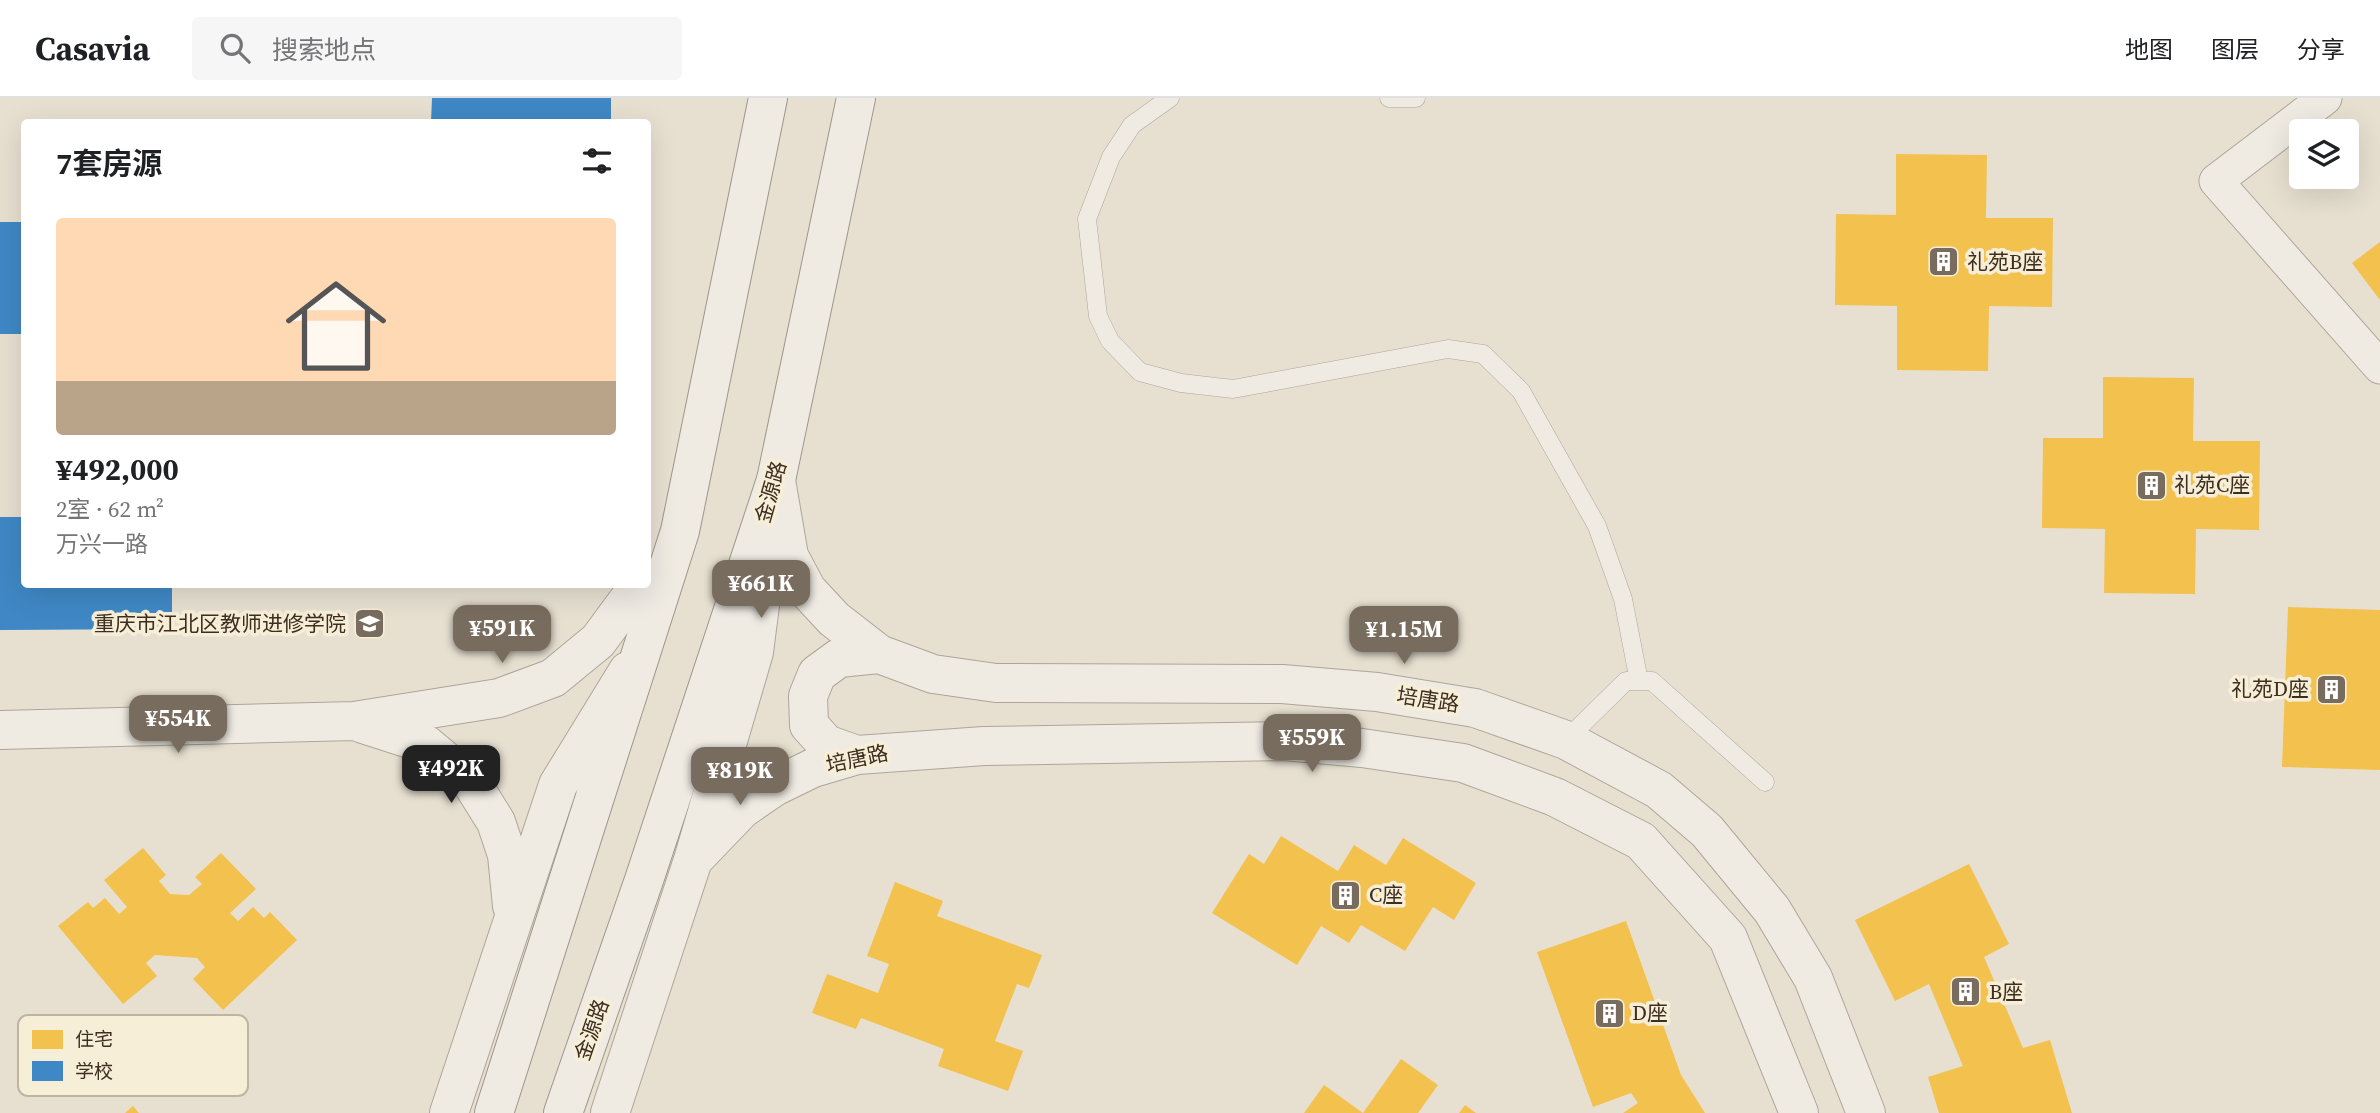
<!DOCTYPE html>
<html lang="zh">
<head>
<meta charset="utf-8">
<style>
	body { margin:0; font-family:"Source Serif 4","Noto Sans SC",serif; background:#f6f6f6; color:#202124; height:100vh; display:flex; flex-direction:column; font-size:26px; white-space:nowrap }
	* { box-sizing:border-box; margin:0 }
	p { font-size:23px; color:#757577 }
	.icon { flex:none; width:38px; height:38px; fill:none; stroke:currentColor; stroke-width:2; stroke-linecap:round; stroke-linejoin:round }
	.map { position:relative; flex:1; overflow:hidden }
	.side { position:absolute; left:21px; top:21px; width:630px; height:469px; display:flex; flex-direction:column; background:#fff; border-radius:7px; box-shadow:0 7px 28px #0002 }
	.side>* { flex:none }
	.buttons { position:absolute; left:2289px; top:21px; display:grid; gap:14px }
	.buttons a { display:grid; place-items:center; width:70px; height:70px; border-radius:7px; background:#fff; box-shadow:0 7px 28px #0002; font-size:35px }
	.price { position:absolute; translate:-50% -60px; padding:0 16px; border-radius:14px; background:#786c5e; color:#fff; font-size:23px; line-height:46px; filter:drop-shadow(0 2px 4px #0008) }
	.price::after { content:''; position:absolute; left:50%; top:42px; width:21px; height:16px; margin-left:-10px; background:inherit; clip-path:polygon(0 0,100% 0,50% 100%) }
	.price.active { background:#222; color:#fff }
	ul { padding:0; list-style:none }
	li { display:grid; align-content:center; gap:14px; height:371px; padding:0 35px }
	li+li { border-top:2px solid #e0e0e0 }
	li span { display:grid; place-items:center; height:217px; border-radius:7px; color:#555 }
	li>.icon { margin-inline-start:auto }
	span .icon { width:126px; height:126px; fill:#fffc; stroke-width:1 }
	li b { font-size:30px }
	h2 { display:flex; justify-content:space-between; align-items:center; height:84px; padding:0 35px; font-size:30px }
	header { display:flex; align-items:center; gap:42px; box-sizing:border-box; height:98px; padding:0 35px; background:#fff; border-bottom:2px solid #e0e0e0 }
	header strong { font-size:33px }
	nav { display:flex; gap:38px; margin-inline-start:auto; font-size:24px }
	.search { width:490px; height:63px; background:#f6f6f6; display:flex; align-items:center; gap:18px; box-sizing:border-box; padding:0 24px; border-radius:7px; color:#757577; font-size:26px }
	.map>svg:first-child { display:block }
</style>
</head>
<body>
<header>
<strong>Casavia</strong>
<div class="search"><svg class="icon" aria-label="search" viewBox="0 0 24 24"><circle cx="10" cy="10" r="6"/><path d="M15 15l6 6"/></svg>搜索地点</div>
<nav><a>地图</a><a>图层</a><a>分享</a></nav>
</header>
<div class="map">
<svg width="2380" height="1015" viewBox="0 0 2380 1015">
	<rect width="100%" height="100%" fill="#e7e0d1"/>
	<path fill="#f2c14e" d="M1896,56L1987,57L1986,120H2053L2052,209L1989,208L1988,273L1897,272V208L1835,207L1836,116L1896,117Z
		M2380,144V202L2352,165Z
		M2103,279L2194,280L2193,343H2260L2259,432L2196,431L2195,496L2104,495L2105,431L2042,430L2043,340H2103Z
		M2288,509L2380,512V672L2282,669Z
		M1281,738L1338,773L1354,747L1386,767L1403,740L1476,785L1454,822L1433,809L1405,853L1361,827L1349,845L1321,828L1297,867L1212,815L1249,756L1264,766Z
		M143,750L166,777L159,783L170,796L189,797L202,786L195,779L221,755L256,791L230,815L238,823L253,809L264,820L270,814L297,842L223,912L193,881L205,869L197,860L155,857L146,865L157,878L123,906L58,828L88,804L93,810L105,800L119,816L127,809L104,782Z
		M1969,766L2009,846L1984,859L2023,950L2050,942L2072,1015H1939L1928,979L1963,968L1929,886L1895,903L1855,822Z
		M895,784L943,803L937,818L1042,857L1029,890L1017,886L995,943L1023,953L1008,993L938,968L944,951L861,920L856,931L812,915L827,876L878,895L889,866L867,858Z
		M1626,823L1681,977L1705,1015H1623L1638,1005L1631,995L1593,1009L1537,854Z
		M1401,961L1438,987L1418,1015H1304L1324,987L1363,1015Z
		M1465,1007L1476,1015H1459Z
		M133,1008L139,1015H125Z"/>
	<path fill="#3f88c5" d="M432,0H611V24H431Z
		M0,124H24V236H0Z
		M0,419H24V486H172V531L0,532Z"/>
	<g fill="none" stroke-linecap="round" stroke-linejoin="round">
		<defs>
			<path id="service" d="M1170,0L1132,27L1111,59L1087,121L1098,218L1110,243L1140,274L1181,285L1233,291L1448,251L1483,256L1521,293L1597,428L1623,501L1639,583
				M1389,0H1416
				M1566,642L1626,583H1652L1765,684"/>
			<path id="minor" d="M2325,0L2216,83L2380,269"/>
			<path id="tertiary" d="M776,382L789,458L807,492L834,521L879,556L933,576L996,585L1282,586L1377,594L1475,610L1566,642L1659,692L1707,733L1772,812L1813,880L1866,1015
				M363,626L425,646L471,684L496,724L507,757L512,808
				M0,632L354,623L499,600L553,580L598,543L640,486
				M857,657L826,646L809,627L808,598L817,576L839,560L879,556
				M693,762L742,711L774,689L813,670L857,657L984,648L1284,643L1362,650L1463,665L1555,699L1641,743L1728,840L1799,1015
				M449,1015L558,687L628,573
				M610,1015L693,762L754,554L770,429"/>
			<path id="secondary" d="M494,1015L680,433L768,0
				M563,1015L644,782L776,382L856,0"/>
		</defs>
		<use href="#service" stroke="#ada599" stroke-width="19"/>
		<use href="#minor" stroke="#ada599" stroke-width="35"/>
		<use href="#tertiary" stroke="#ada599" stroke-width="40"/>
		<use href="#secondary" stroke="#9c958a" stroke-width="40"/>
		<use href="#service" stroke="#efebe3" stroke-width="18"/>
		<use href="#minor" stroke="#efebe3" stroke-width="33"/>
		<use href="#tertiary" stroke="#efebe3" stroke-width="38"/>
		<use href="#secondary" stroke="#efebe3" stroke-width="38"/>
	</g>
	<defs>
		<symbol id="building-square" viewBox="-11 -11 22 22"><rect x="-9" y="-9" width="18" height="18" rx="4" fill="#786c5e" stroke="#f7eed8"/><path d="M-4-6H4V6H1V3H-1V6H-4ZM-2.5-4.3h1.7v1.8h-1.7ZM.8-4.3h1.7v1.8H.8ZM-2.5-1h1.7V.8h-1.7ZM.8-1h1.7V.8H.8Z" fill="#fff"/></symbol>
		<symbol id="university-square" viewBox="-11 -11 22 22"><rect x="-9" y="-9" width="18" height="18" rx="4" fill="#786c5e" stroke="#f7eed8"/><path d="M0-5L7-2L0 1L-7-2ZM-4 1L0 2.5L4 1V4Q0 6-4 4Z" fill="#fff"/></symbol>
	</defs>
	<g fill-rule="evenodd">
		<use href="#building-square" x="1926" y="146" width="35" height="35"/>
		<use href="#building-square" x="2134" y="370" width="35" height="35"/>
		<use href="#university-square" x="352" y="508" width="35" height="35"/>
		<use href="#building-square" x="2314" y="574" width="35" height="35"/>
		<use href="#building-square" x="1328" y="780" width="35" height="35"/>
		<use href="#building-square" x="1948" y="876" width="35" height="35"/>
		<use href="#building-square" x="1592" y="898" width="35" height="35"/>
	</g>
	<g text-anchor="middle" stroke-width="7" stroke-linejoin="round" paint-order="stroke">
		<g font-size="21" fill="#3d2e20" stroke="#f7eed8" text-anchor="start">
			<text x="1967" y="171">礼苑B座</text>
			<text x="2174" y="394">礼苑C座</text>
			<text x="346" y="533" text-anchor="end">重庆市江北区教师进修学院</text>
			<text x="2309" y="598" text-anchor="end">礼苑D座</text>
			<text x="1369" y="804">C座</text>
			<text x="1989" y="901">B座</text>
			<text x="1632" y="922">D座</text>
		</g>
		<g font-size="21" fill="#3d2e20" stroke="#f7eed8">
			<text transform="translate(771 394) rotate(-74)" y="7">金源路</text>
			<text transform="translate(1428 602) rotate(9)" y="7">培唐路</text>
			<text transform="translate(857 661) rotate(-12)" y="7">培唐路</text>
			<text transform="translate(592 932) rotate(-71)" y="7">金源路</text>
		</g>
	</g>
	<rect x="18" y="917" width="230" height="81" rx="10" fill="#f7eed8" stroke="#bfb4a1" stroke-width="2"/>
	<rect x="32" y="932" width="31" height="19" fill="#f2c14e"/>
	<rect x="32" y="963" width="31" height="20" fill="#3f88c5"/>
	<g font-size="19" fill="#3d2e20">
		<text x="75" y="948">住宅</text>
		<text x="75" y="980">学校</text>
	</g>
</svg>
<div class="buttons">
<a><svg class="icon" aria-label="layers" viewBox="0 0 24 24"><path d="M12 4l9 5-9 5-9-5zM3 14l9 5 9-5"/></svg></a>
</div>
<b class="price" style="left:761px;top:522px">¥661K</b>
<b class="price" style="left:502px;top:567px">¥591K</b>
<b class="price" style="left:1404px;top:568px">¥1.15M</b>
<b class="price" style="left:178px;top:657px">¥554K</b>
<b class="price" style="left:1312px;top:676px">¥559K</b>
<b class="price active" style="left:451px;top:707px">¥492K</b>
<b class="price" style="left:740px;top:709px">¥819K</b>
<section class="side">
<h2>7套房源<svg class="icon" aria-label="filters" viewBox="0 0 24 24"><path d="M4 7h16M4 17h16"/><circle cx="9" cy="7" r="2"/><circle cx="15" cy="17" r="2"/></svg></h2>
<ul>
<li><span style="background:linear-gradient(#ffd9b3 75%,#b9a48a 0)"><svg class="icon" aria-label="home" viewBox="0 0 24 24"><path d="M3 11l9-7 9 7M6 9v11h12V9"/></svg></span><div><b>¥492,000</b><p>2室 · 62 m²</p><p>万兴一路</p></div></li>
</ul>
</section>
</div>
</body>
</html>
